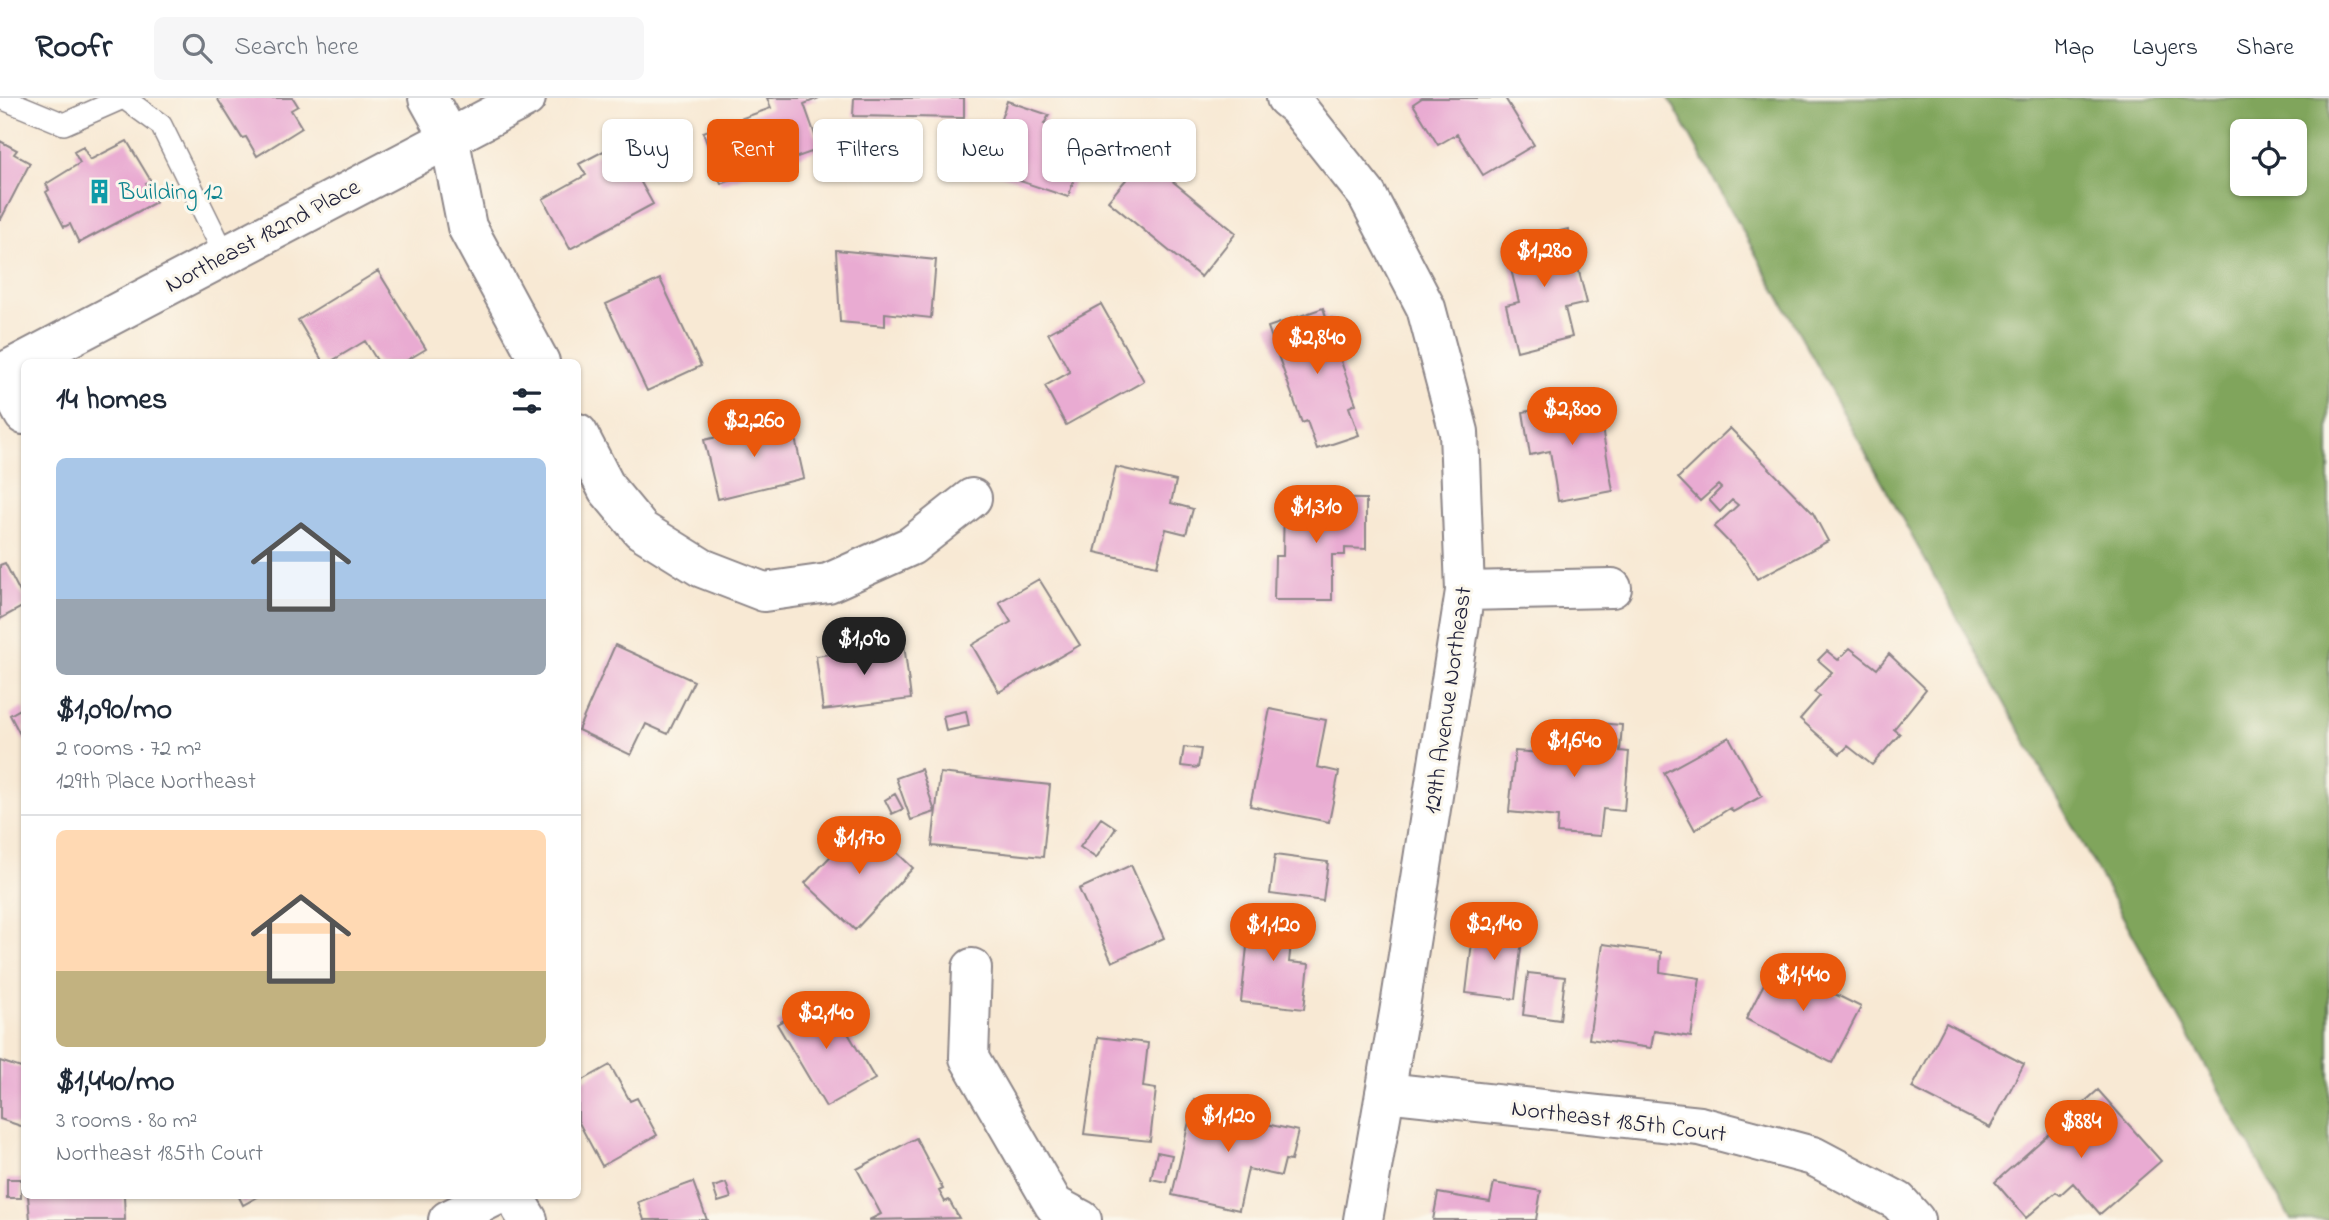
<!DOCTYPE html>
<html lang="en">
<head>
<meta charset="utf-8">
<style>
	body { margin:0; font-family:"Indie Flower",sans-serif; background:#f6f6f7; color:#1f2937; height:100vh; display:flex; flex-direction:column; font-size:26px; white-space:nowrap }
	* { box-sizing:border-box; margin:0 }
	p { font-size:23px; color:#747a83 }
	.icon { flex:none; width:38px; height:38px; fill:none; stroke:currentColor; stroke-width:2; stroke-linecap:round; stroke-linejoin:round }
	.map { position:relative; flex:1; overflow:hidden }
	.details { position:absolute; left:21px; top:261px; width:560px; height:840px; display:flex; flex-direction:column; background:#fff; border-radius:10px; box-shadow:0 2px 5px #0004 }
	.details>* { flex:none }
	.hud { position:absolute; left:602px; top:21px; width:665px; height:63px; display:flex; gap:14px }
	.fabs { position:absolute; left:2230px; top:21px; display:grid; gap:14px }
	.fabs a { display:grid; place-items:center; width:77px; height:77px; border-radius:10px; background:#fff; box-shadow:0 2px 5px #0004; font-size:35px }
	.price { position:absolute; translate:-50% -60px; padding:0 16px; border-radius:24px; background:#ea580c; color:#fff; font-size:23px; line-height:46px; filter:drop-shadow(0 2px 4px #0008) }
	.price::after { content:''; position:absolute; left:50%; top:42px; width:21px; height:16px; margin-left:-10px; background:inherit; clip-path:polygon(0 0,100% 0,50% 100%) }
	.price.selected { background:#222; color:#fff }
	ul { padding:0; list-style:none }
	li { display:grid; align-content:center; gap:14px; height:371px; padding:0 35px }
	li+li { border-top:2px solid #e0e1e3 }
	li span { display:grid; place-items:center; height:217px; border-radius:10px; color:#555 }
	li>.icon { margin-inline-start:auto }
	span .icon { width:126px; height:126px; fill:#fffc; stroke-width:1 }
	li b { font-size:30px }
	h2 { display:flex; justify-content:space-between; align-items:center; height:84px; padding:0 35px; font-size:30px }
	.chip { padding:0 24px; border-radius:10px; background:#fff; box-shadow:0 2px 5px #0004; font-size:24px; line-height:63px }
	.chip.selected { background:#ea580c; color:#fff }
	header { display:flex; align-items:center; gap:42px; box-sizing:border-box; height:98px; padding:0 35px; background:#fff; border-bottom:2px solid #e0e1e3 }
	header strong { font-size:33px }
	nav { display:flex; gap:38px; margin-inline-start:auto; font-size:24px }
	.search { width:490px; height:63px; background:#f6f6f7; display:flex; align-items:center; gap:18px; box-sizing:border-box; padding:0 24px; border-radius:10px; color:#747a83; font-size:26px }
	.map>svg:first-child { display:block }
</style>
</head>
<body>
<header>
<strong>Roofr</strong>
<div class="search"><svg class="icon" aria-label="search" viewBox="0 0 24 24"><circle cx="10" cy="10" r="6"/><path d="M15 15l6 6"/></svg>Search here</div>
<nav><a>Map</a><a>Layers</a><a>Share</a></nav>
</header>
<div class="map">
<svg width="2329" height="1122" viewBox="0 0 2329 1122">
	<rect width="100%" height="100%" fill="#fbf7ec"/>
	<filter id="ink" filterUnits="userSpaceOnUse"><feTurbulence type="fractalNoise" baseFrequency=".0143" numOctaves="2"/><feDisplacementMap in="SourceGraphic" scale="14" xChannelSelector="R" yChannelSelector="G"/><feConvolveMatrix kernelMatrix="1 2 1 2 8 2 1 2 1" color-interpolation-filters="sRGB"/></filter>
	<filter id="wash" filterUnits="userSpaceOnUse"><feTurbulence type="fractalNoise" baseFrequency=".00686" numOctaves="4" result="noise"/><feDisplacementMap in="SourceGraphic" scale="28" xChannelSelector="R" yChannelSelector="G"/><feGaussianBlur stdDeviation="1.57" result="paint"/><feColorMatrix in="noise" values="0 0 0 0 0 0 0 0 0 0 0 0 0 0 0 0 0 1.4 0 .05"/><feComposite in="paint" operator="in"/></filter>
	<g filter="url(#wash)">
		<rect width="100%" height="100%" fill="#f8e9d4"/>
		<path fill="#80a55b" stroke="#51644b" stroke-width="2" fill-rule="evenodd" d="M1669,0H2329V1122H2291ZM2242,33H2294V86H2242Z"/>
		<g id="blocks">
			<path fill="#e9abd2" d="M217,0H293L298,8L291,12L302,30L257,58L246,39L242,40Z
				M767,0H819L804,6L820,51L721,86L703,34L771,10Z
				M854,0H964V20L853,18Z
				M1422,0H1505L1534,47L1483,77L1457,36L1438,47L1413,6Z
				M1007,3L1049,17L1044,26L1088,41L1068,99L984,71Z
				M632,38L650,72L638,79L653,106L570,151L543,101L586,77L579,66Z
				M0,43L17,52L14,56L30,65L0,123Z
				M127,43L151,83L146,85L156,104L79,145L70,126L64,129L46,94L49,92L46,86L80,65L74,54L83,49L90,62Z
				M1144,60L1236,135L1201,179L1108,103Z
				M1568,131L1587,205L1565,210L1572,239L1517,253L1506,207L1519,204L1505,147Z
				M836,152L936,162L931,220L885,215V228L840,224Z
				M378,173L426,251L404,264H378L365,243L330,264H323L298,222Z
				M660,181L701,268L647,293L606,206Z
				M1101,206L1144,283L1066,327L1045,288L1070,274L1048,235Z
				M1323,210L1327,222L1332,220L1344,253L1338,255L1356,306L1349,309L1359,337L1317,351L1307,323L1302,325L1268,229Z
				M1597,301L1613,393L1558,403L1550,353L1530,357L1523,314Z
				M791,322L804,380L718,401L704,342Z
				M1730,330L1813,415L1828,443L1757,481L1746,462L1714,429L1738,407L1732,402L1720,414L1709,402L1721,390L1718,387L1700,403L1678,380Z
				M1116,369L1176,383L1171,405L1193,411L1186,436L1166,431L1157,468L1095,454Z
				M1284,400L1366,401V451L1345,450V457H1332V502H1274L1275,458H1283Z
				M5,465L24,502V508L0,521V467Z
				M1039,481L1080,547L999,594L972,547L1011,524L999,504Z
				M904,546L911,601L823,612L816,558Z
				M615,547L694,583L668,636L646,626L631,657L578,632Z
				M1850,550L1877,571L1889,556L1926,591L1894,631L1900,636L1872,667L1848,648L1840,656L1800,621L1820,598L1814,594L1832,574L1818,562L1827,553L1838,562Z
				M24,609V644L10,617Z
				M1270,611L1326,622L1317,669L1339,674L1329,724L1250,708Z
				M966,613L969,628L946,633L943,618Z
				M1569,623L1622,627L1620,653L1629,654L1624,713L1603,711L1600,738L1557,735L1558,719L1509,714L1515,653L1565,657Z
				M1729,639L1762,698L1733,714L1730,710L1695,732L1664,675Z
				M1184,649L1201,651L1198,670L1181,668Z
				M921,671L935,714L911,722L896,680Z
				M940,675L1050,687L1043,759L932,748Z
				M895,696L903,711L892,716L885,702Z
				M1101,720L1116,730L1096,760L1080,749Z
				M864,723L913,770L855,832L805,785Z
				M1275,757L1328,764L1323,803L1270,796Z
				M1131,767L1164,840L1112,864L1079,791Z
				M1251,812L1294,817L1289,864L1309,866L1304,911L1241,904Z
				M1474,827L1523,833L1515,901L1466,895Z
				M1603,846L1661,854L1660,874L1700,880L1691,939L1654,933L1651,950L1589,941Z
				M1774,866L1861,909L1832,965L1746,921Z
				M1528,875L1565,879L1560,922L1523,917Z
				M826,898L875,981L826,1009L777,926Z
				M1946,925L2024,966L1990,1030L1912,990Z
				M1098,939L1148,945L1143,989L1156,991L1150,1043L1084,1036Z
				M0,963L24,971V1029L0,1021Z
				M610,967L630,1003L637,1000L657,1037L602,1068L578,1023V985Z
				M2098,992L2161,1063L2100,1116L2073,1085L2060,1097L2056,1094L2026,1120L1995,1084Z
				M1194,1002L1251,1015L1249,1022L1298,1033L1291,1063L1285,1062L1281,1078L1248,1071L1239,1112L1172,1097Z
				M916,1040L943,1091L939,1093L945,1104L949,1102L959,1120L869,1122L881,1116L857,1071Z
				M1157,1054L1172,1057L1166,1084L1151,1081Z
				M7,1081H21V1100H7Z
				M693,1084L707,1122H644L638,1104Z
				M726,1085L731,1100L718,1104L713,1089Z
				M1494,1085L1541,1093L1536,1122H1433L1438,1095L1490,1104Z
				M28,1097H124L125,1122H30Z
				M238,1097H261L243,1107Z"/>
		</g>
	</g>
	<g filter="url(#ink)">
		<use href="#blocks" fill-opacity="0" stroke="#8d8688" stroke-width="2"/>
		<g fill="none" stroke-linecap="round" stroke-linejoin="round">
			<defs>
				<path id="lane" d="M1,0L64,26L123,0
					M124,0L161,27L225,157"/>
				<path id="street" d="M428,0L449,38L467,129L540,264
					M1286,0L1297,9L1367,97L1426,210L1459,334L1465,493L1399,915L1363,1122
					M1,275L24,317
					M0,276L526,0
					M578,335L607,391L641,432L702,470L764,494L828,485L911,448L972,400
					M1465,493L1612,490
					M972,870L969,960L1054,1107L1082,1122
					M1385,994L1700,1028L1813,1058L1898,1103L1915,1122
					M513,1097L528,1122
					M448,1122L498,1097"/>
			</defs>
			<use href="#lane" stroke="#8d8688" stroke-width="24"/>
			<use href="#street" stroke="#8d8688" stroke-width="42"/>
			<use href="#lane" stroke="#fff" stroke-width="21"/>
			<use href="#street" stroke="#fff" stroke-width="38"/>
		</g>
	</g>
	<defs>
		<symbol id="building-bare" viewBox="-9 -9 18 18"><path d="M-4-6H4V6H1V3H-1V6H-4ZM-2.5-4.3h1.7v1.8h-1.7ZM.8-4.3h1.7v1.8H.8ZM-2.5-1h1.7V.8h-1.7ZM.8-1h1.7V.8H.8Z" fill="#0f9aa8" stroke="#fbf7ec" stroke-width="2.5" paint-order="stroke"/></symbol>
	</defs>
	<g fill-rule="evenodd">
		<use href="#building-bare" x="82" y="76" width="35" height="35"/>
	</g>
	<g text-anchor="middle" stroke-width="6" stroke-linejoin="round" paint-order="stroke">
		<g font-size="24" fill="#0d838f" stroke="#fbf7ec" text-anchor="start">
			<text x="119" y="101">Building 12</text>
		</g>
		<g font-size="24" fill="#22223b" stroke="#fbf7ec">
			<text transform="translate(262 137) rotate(-28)" y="8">Northeast 182nd Place</text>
			<text transform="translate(1447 602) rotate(-82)" y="8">129th Avenue Northeast</text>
			<text transform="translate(1619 1022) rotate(7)" y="8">Northeast 185th Court</text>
		</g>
	</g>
</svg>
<div class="fabs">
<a><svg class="icon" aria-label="locate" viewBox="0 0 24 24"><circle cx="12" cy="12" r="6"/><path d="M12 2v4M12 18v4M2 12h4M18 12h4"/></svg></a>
</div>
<b class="price" style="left:1544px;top:191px">$1,280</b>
<b class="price" style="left:1317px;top:278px">$2,840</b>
<b class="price" style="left:1572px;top:349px">$2,800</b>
<b class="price" style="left:754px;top:361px">$2,260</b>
<b class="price" style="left:1316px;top:447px">$1,310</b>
<b class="price selected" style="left:864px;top:579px">$1,090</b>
<b class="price" style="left:1574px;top:681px">$1,640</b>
<b class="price" style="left:859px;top:778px">$1,170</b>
<b class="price" style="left:1494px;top:864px">$2,140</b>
<b class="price" style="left:1273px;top:865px">$1,120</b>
<b class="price" style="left:1803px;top:915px">$1,440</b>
<b class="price" style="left:826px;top:953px">$2,140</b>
<b class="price" style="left:1228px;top:1056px">$1,120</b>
<b class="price" style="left:2081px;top:1062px">$884</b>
<div class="hud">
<a class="chip">Buy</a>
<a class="chip selected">Rent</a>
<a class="chip">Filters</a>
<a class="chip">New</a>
<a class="chip">Apartment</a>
</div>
<section class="details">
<h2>14 homes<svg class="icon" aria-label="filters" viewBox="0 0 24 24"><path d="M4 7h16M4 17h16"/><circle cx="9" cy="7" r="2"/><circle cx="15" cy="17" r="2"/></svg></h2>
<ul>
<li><span style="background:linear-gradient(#a9c7e8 65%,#9aa5b1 0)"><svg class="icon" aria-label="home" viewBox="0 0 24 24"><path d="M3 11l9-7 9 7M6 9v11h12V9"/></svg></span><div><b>$1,090/mo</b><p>2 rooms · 72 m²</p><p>129th Place Northeast</p></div></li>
<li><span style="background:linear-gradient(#ffd9b3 65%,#c2b280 0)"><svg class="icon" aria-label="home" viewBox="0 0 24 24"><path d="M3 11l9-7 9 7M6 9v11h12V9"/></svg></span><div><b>$1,440/mo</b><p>3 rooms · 80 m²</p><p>Northeast 185th Court</p></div></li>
</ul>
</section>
</div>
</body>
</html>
